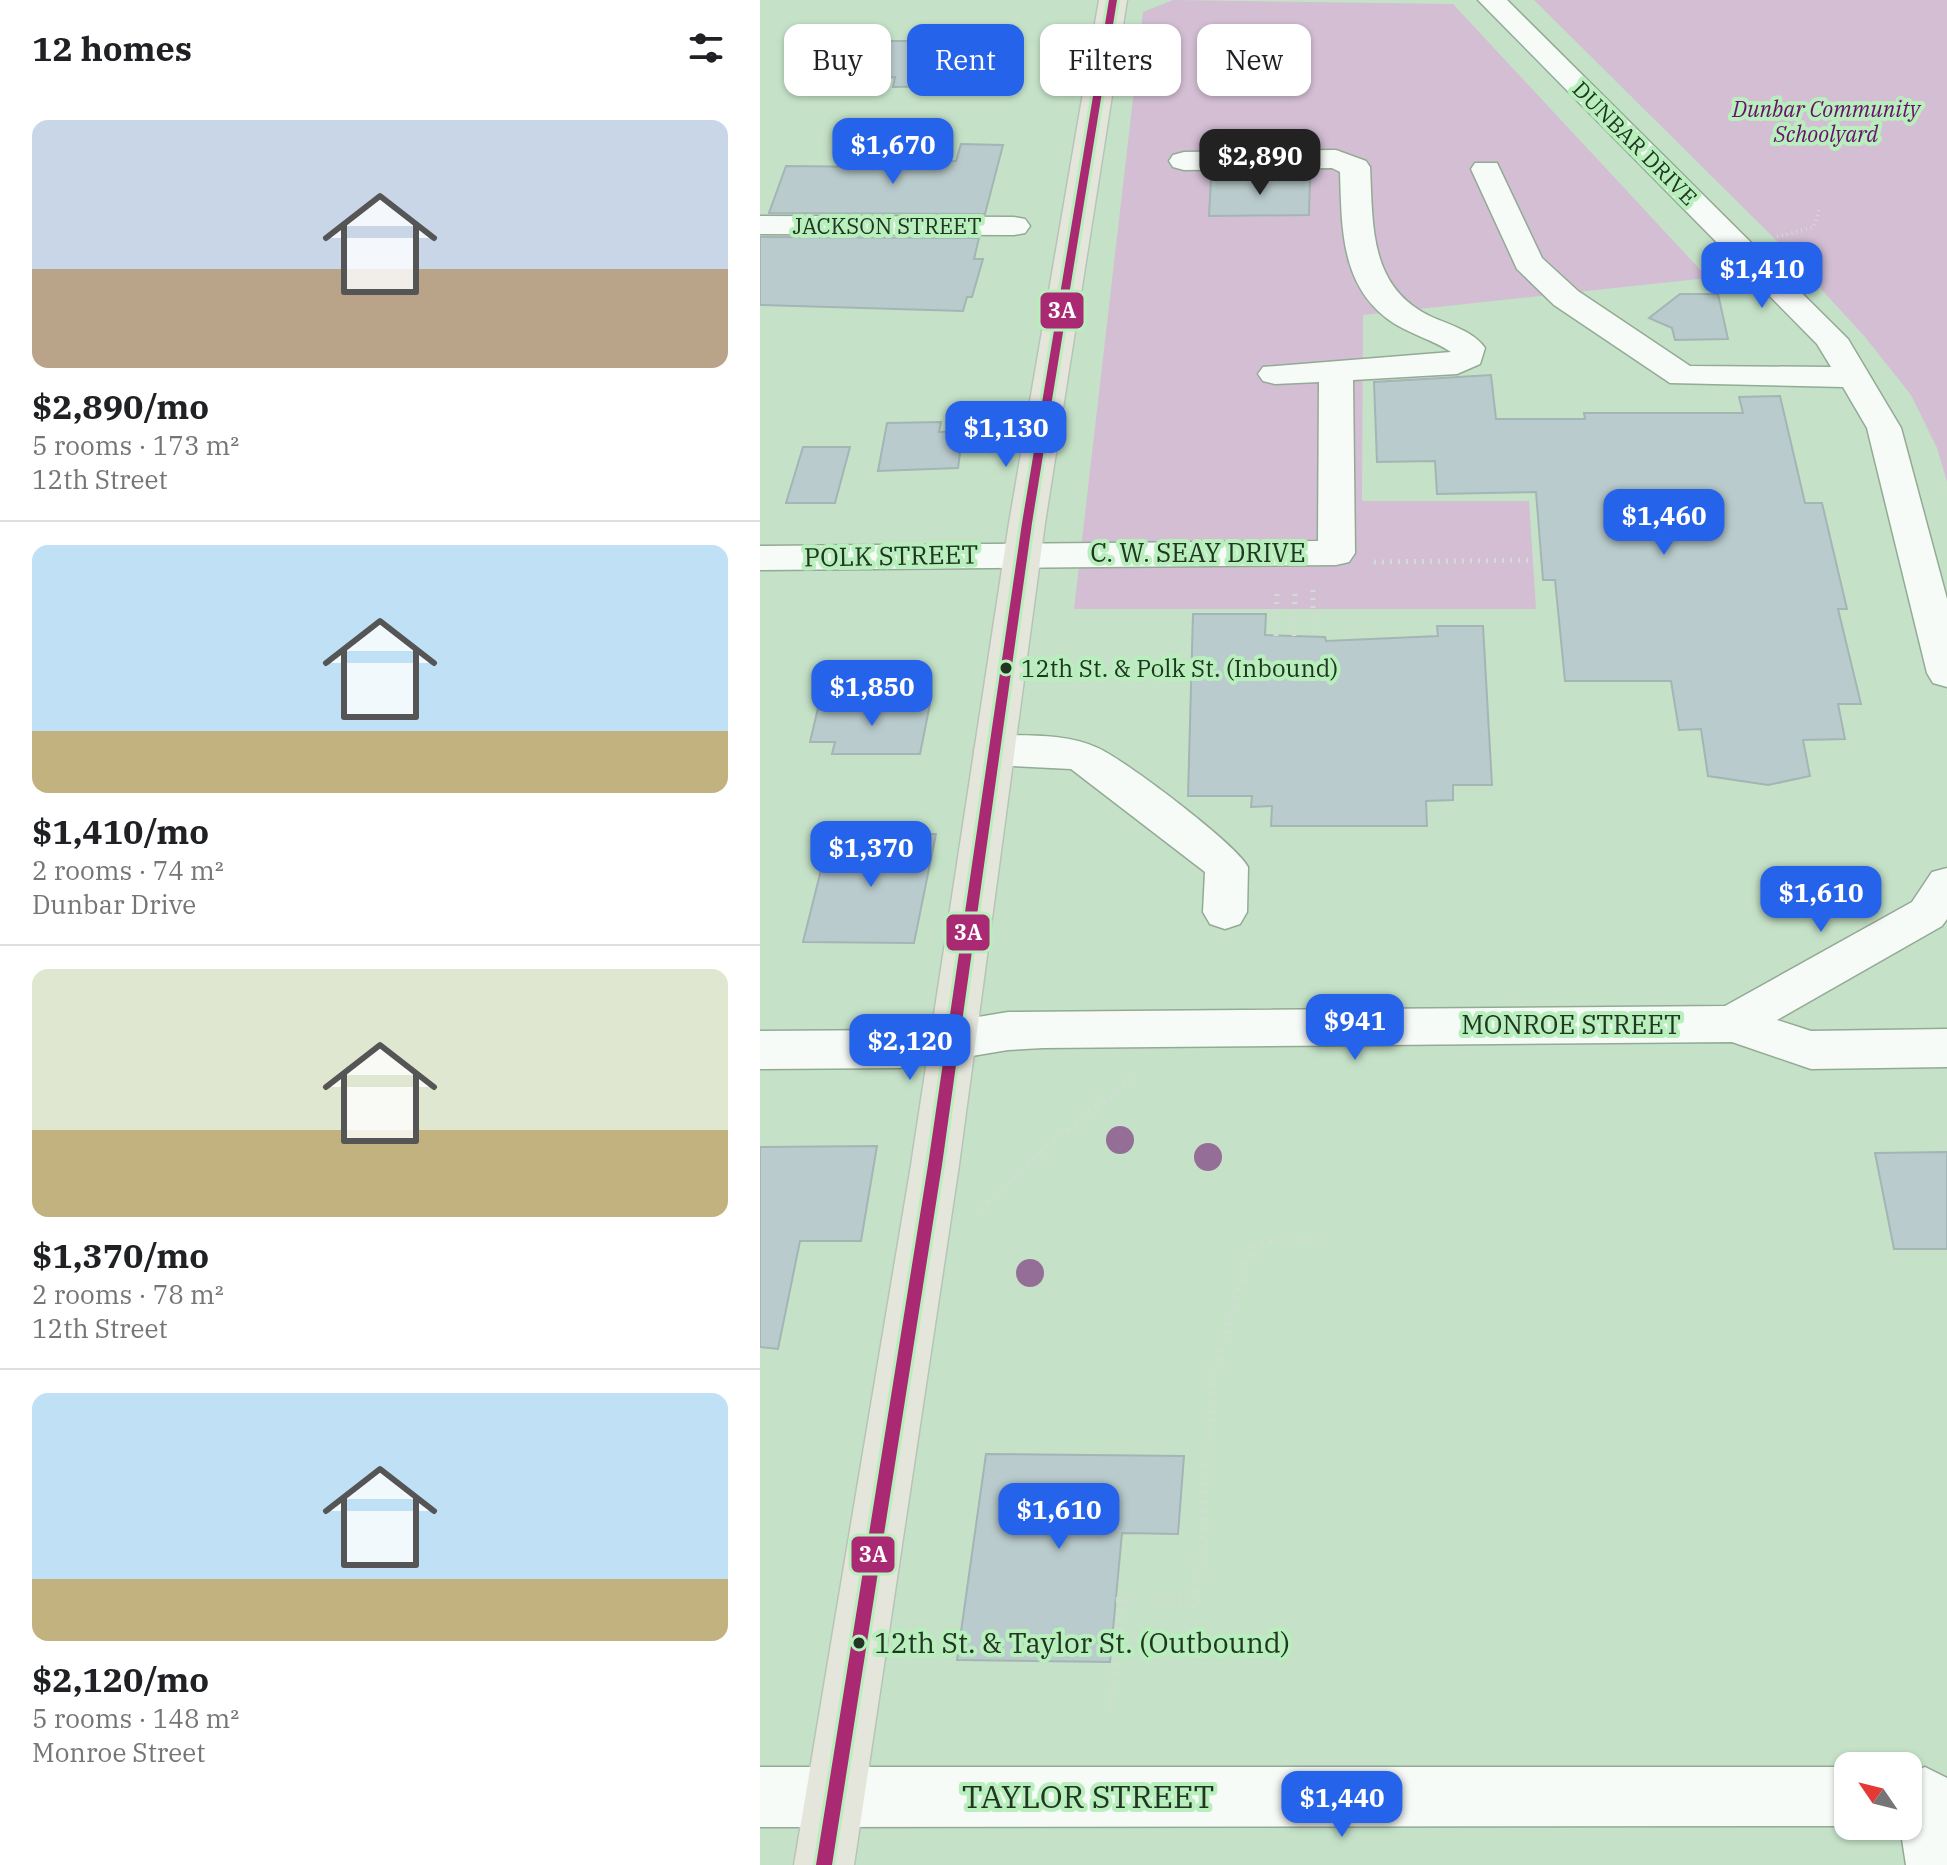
<!DOCTYPE html>
<html lang="en">
<head>
<meta charset="utf-8">
<style>
	body { margin:0; font-family:"IBM Plex Serif",serif; background:#f6f6f6; color:#202124; height:100vh; display:flex; flex-direction:column; font-size:30px; white-space:nowrap }
	* { box-sizing:border-box; margin:0 }
	p { font-size:26px; color:#757577 }
	.icon { flex:none; width:44px; height:44px; fill:none; stroke:currentColor; stroke-width:2; stroke-linecap:round; stroke-linejoin:round }
	.map { position:relative; flex:1; overflow:hidden }
	.side { display:flex; flex-direction:column; background:#fff; width:760px }
	.side>* { flex:none }
	.hud { position:absolute; left:24px; top:24px; width:760px; height:72px; display:flex; gap:16px }
	.needle { width:52px; rotate:305deg }
	.buttons { position:absolute; left:1074px; top:1752px; display:grid; gap:16px }
	.buttons a { display:grid; place-items:center; width:88px; height:88px; border-radius:16px; background:#fff; box-shadow:0 2px 6px #0004; font-size:40px }
	.price { position:absolute; translate:-50% -68px; padding:0 18px; border-radius:16px; background:#2563eb; color:#fff; font-size:26px; line-height:52px; filter:drop-shadow(0 2px 4px #0008) }
	.price::after { content:''; position:absolute; left:50%; top:48px; width:24px; height:18px; margin-left:-12px; background:inherit; clip-path:polygon(0 0,100% 0,50% 100%) }
	.price.current { background:#222; color:#fff }
	ul { padding:0; list-style:none }
	li { display:grid; align-content:center; gap:16px; height:424px; padding:0 32px }
	li+li { border-top:2px solid #e0e0e0 }
	li span { display:grid; place-items:center; height:248px; border-radius:16px; color:#555 }
	li>.icon { margin-inline-start:auto }
	span .icon { width:144px; height:144px; fill:#fffc; stroke-width:1 }
	li b { font-size:34px }
	h2 { display:flex; justify-content:space-between; align-items:center; height:96px; padding:0 32px; font-size:34px }
	.chip { padding:0 28px; border-radius:16px; background:#fff; box-shadow:0 2px 6px #0004; font-size:28px; line-height:72px }
	.chip.current { background:#2563eb; color:#fff }
	main { display:flex; flex:1; min-height:0 }
	.map>svg:first-child { display:block }
</style>
</head>
<body>
<main>
<section class="side">
<h2>12 homes<svg class="icon" aria-label="filters" viewBox="0 0 24 24"><path d="M4 7h16M4 17h16"/><circle cx="9" cy="7" r="2"/><circle cx="15" cy="17" r="2"/></svg></h2>
<ul>
<li><span style="background:linear-gradient(#c9d6e8 60%,#b9a48a 0)"><svg class="icon" aria-label="home" viewBox="0 0 24 24"><path d="M3 11l9-7 9 7M6 9v11h12V9"/></svg></span><div><b>$2,890/mo</b><p>5 rooms · 173 m²</p><p>12th Street</p></div></li>
<li><span style="background:linear-gradient(#bfe0f5 75%,#c2b280 0)"><svg class="icon" aria-label="home" viewBox="0 0 24 24"><path d="M3 11l9-7 9 7M6 9v11h12V9"/></svg></span><div><b>$1,410/mo</b><p>2 rooms · 74 m²</p><p>Dunbar Drive</p></div></li>
<li><span style="background:linear-gradient(#dfe7d0 65%,#c2b280 0)"><svg class="icon" aria-label="home" viewBox="0 0 24 24"><path d="M3 11l9-7 9 7M6 9v11h12V9"/></svg></span><div><b>$1,370/mo</b><p>2 rooms · 78 m²</p><p>12th Street</p></div></li>
<li><span style="background:linear-gradient(#bfe0f5 75%,#c2b280 0)"><svg class="icon" aria-label="home" viewBox="0 0 24 24"><path d="M3 11l9-7 9 7M6 9v11h12V9"/></svg></span><div><b>$2,120/mo</b><p>5 rooms · 148 m²</p><p>Monroe Street</p></div></li>
</ul>
</section>
<div class="map">
<svg width="1187" height="1865" viewBox="0 0 1187 1865">
	<rect width="100%" height="100%" fill="#c5e2c8"/>
	<path fill="#d3bed4" d="M413,0L693,4L948,278L603,315L602,501H769L776,609H314L383,12Z
		M774,0H1187V482L1177,448L1151,395L1105,337L1018,242Z"/>
	<path fill="#b9cbcc" stroke="#a3b5b4" stroke-width="2" d="M175,36L201,37L191,86L133,87L135,77L118,78L128,41H166Z
		M201,144L243,145L225,214L9,213L26,166L117,167L119,162L196,161Z
		M451,179H550L549,215L449,216Z
		M0,237L219,238L214,259H223L212,297H207L203,311L0,305Z
		M920,294H958L968,339L915,340L912,328L889,318Z
		M731,375L736,419H825L824,413H983L979,397L1020,396L1045,503H1062L1087,609H1078L1101,704H1078L1085,739L1043,740L1050,776L1008,785L948,776L941,729L919,730L911,681H805L795,580H783L776,492L677,494L675,461L617,462L614,382Z
		M181,422L179,432L203,431L198,468L118,471L127,423Z
		M43,447H90L75,503H26Z
		M433,614H506L505,635L565,637L566,641L678,636L677,626H723L732,785H693V800L666,801L667,826H511L512,806L491,807L492,796H428Z
		M59,704H170L160,754H72L75,742H50Z
		M70,834H176L154,943L43,942Z
		M117,1146L101,1241H40L18,1349L0,1347V1147Z
		M1187,1152V1249H1134L1115,1153Z
		M226,1454L424,1456L418,1534L362,1533L350,1662L197,1660Z"/>
	<g fill="none" stroke-linecap="round" stroke-linejoin="round">
		<defs>
			<path id="minor" d="M718,0H747L1088,339L1141,428L1187,599V687L1173,683L1167,673L1107,428L1083,387L910,383L794,305L757,269L711,169L715,163H737L782,258L818,291L930,366L1071,367L1057,344Z
				M576,150L606,161L610,167C613,227 609,288 672,317C690,325 713,331 725,348L720,364L697,374L593,380L595,553L589,562L576,565L0,570V546L558,541L559,382L515,384L503,381L498,374L503,367L691,352C673,340 653,335 635,324C580,289 582,229 580,172L572,168L424,170L413,167L409,161L413,155L424,152Z
				M0,216L254,217L265,219L270,226L265,233L254,235L0,234Z
				M234,735C269,736 306,733 338,748C365,760 476,844 488,867L487,912L480,924L465,929L450,924L443,912L445,872L311,769L234,765L220,760L214,750L220,740Z
				M1187,868V919L1182,926L1017,1020L1051,1031L1187,1029V1067L1051,1069L972,1042L283,1048L248,1050L140,1068L0,1069V1031L140,1030L248,1012L965,1006L1152,902L1172,872Z
				M0,1767H1088L1090,1826L0,1827Z
				M1165,1767L1187,1778V1865H1146L1140,1826H1148V1774Z"/>
			<path id="major" d="M339,0H367L285,523L199,1165L94,1865H34L151,1165L249,523Z"/>
		</defs>
		<use href="#minor" stroke="#93aa95" stroke-width="3"/>
		<use href="#major" stroke="#b6c5b7" stroke-width="3"/>
		<path stroke="#d3dcd4" stroke-width="4" stroke-dasharray="1 4" stroke-linecap="butt" d="M1017,237L1054,227L1060,207"/>
		<path stroke="#d3dcd4" stroke-width="5" stroke-dasharray="2 6" stroke-linecap="butt" d="M614,562L781,560
			M553,590V637
			M516,636L517,589
			M534,636L535,589"/>
		<path stroke="#d3dcd4" stroke-width="6" stroke-dasharray="2 7" stroke-linecap="butt" d="M221,1209L294,1141L378,1075
			M356,1600H438L452,1383L487,1263L496,1245L514,1240H556
			M350,1710L362,1600"/>
		<use href="#minor" fill="#f6fbf7" fill-rule="evenodd"/>
		<use href="#major" fill="#e4e5db" fill-rule="evenodd"/>
		<defs>
			<path id="bus-1" d="M349,0H357L272,523L182,1165L72,1865H56L168,1165L262,523Z"/>
		</defs>
		<use href="#bus-1" stroke="#b8efbd" stroke-width="6"/>
		<use href="#bus-1" fill="#a92973" fill-rule="evenodd"/>
	</g>
	<g fill="#946e96">
		<circle cx="360" cy="1140" r="14"/>
		<circle cx="448" cy="1157" r="14"/>
		<circle cx="270" cy="1273" r="14"/>
	</g>
	<g fill="#203522" stroke="#b8efbd" stroke-width="3">
		<circle cx="246" cy="668" r="7"/>
		<circle cx="99" cy="1643" r="7"/>
	</g>
	<g text-anchor="middle" stroke-width="8" stroke-linejoin="round" paint-order="stroke">
		<g font-size="22" font-style="italic" fill="#6b0f6e" stroke="#b8efbd">
			<text x="1066" y="117">Dunbar Community<tspan x="1066" dy="25">Schoolyard</tspan></text>
		</g>
		<g font-size="22" fill="#203522" stroke="#b8efbd">
			<text transform="translate(875 143) rotate(45)" y="8">DUNBAR DRIVE</text>
			<text x="127" y="234">JACKSON STREET</text>
		</g>
		<g font-size="24" fill="#203522" stroke="#b8efbd" text-anchor="start">
			<text x="261" y="677">12th St. &amp; Polk St. (Inbound)</text>
		</g>
		<g font-size="26" fill="#203522" stroke="#b8efbd">
			<text x="438" y="562">C. W. SEAY DRIVE</text>
			<text transform="translate(131 556) rotate(-1)" y="9">POLK STREET</text>
			<text x="811" y="1034">MONROE STREET</text>
		</g>
		<g font-size="28" fill="#203522" stroke="#b8efbd" text-anchor="start">
			<text x="114" y="1653">12th St. &amp; Taylor St. (Outbound)</text>
		</g>
		<g font-size="32" fill="#203522" stroke="#b8efbd">
			<text x="328" y="1808">TAYLOR STREET</text>
		</g>
	</g>
	<g stroke="#b8efbd" stroke-width="3">
		<rect x="279" y="291" width="46" height="39" rx="8" fill="#a92973"/>
		<rect x="185" y="913" width="46" height="39" rx="8" fill="#a92973"/>
		<rect x="90" y="1535" width="46" height="39" rx="8" fill="#a92973"/>
	</g>
	<g font-size="22" text-anchor="middle" font-weight="bold" fill="#fff">
		<text x="302" y="318">3A</text>
		<text x="208" y="940">3A</text>
		<text x="113" y="1562">3A</text>
	</g>
</svg>
<div class="buttons">
<a><svg class="needle" viewBox="-14 -14 28 28"><path d="M0-13l5 13h-10z" fill="#e53935"/><path d="M0 13l5-13h-10z" fill="#757577"/></svg></a>
</div>
<b class="price" style="left:133px;top:186px">$1,670</b>
<b class="price current" style="left:500px;top:197px">$2,890</b>
<b class="price" style="left:1002px;top:310px">$1,410</b>
<b class="price" style="left:246px;top:469px">$1,130</b>
<b class="price" style="left:904px;top:557px">$1,460</b>
<b class="price" style="left:112px;top:728px">$1,850</b>
<b class="price" style="left:111px;top:889px">$1,370</b>
<b class="price" style="left:1061px;top:934px">$1,610</b>
<b class="price" style="left:595px;top:1062px">$941</b>
<b class="price" style="left:150px;top:1082px">$2,120</b>
<b class="price" style="left:299px;top:1551px">$1,610</b>
<b class="price" style="left:582px;top:1839px">$1,440</b>
<div class="hud">
<a class="chip">Buy</a>
<a class="chip current">Rent</a>
<a class="chip">Filters</a>
<a class="chip">New</a>
</div>
</div>
</main>
</body>
</html>
